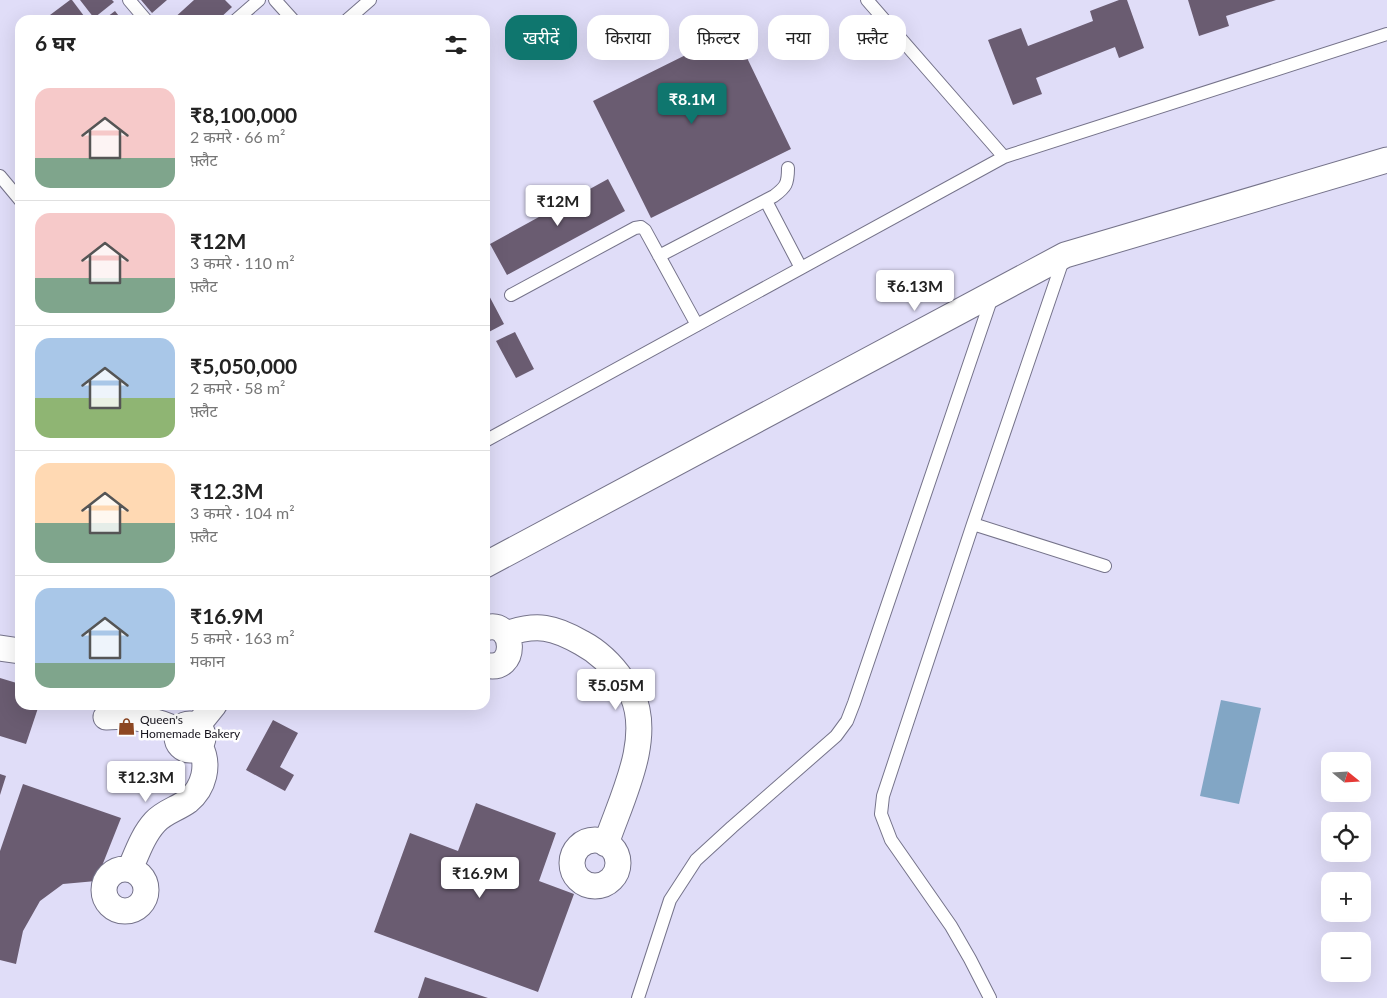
<!DOCTYPE html>
<html lang="hi">
<head>
<meta charset="utf-8">
<style>
	body { margin:0; font-family:Lato,"Noto Sans Devanagari",sans-serif; background:#f2f2f2; color:#222; height:100vh; display:flex; flex-direction:column; font-size:19px; white-space:nowrap }
	* { box-sizing:border-box; margin:0 }
	p { font-size:16px; color:#767676 }
	.icon { flex:none; width:28px; height:28px; fill:none; stroke:currentColor; stroke-width:2; stroke-linecap:round; stroke-linejoin:round }
	.map { position:relative; flex:1; overflow:hidden }
	.details { position:absolute; left:15px; top:15px; width:475px; height:695px; display:flex; flex-direction:column; background:#fff; border-radius:15px; box-shadow:0 5px 20px #0002 }
	.details>* { flex:none }
	.hud { position:absolute; left:505px; top:15px; width:475px; height:45px; display:flex; gap:10px }
	.needle { width:32px; rotate:108deg }
	.tools { position:absolute; left:1321px; top:752px; display:grid; gap:10px }
	.tools a { display:grid; place-items:center; width:50px; height:50px; border-radius:10px; background:#fff; box-shadow:0 5px 20px #0002; font-size:25px }
	.price { position:absolute; translate:-50% -42px; padding:0 11px; border-radius:5px; background:#fff; color:#222; font-size:16px; line-height:32px; filter:drop-shadow(0 1px 2px #0008) }
	.price::after { content:''; position:absolute; left:50%; top:30px; width:15px; height:11px; margin-left:-8px; background:inherit; clip-path:polygon(0 0,100% 0,50% 100%) }
	.price.on { background:#0f766e; color:#fff }
	ul { padding:0; list-style:none }
	li { display:flex; align-items:center; gap:15px; height:125px; padding:0 20px }
	li+li { border-top:1px solid #e0e0e0 }
	li span { display:grid; place-items:center; flex:none; width:140px; height:100px; border-radius:15px; color:#555 }
	li>.icon { margin-inline-start:auto }
	span .icon { width:60px; height:60px; fill:#fffc; stroke-width:1 }
	li b { font-size:21px }
	h2 { display:flex; justify-content:space-between; align-items:center; height:60px; padding:0 20px; font-size:21px }
	.pill { padding:0 18px; border-radius:15px; background:#fff; box-shadow:0 5px 20px #0002; font-size:18px; line-height:45px }
	.pill.on { background:#0f766e; color:#fff }
	.map>svg:first-child { display:block }
</style>
</head>
<body>
<div class="map">
<svg width="1387" height="998" viewBox="0 0 1387 998">
	<rect width="100%" height="100%" fill="#e0ddf8"/>
	<path fill="#82a6c5" d="M1221,700L1261,708L1239,804L1200,796Z"/>
	<path fill="#6a5c71" d="M70,0H72L87,20H47L46,18Z
		M80,0H112L114,2L94,18Z
		M141,0H167L152,13Z
		M194,0H225L232,7L218,20H172Z
		M1119,0H1127L1144,48L1119,58L1115,47L1036,78L1042,94L1013,105L988,40L1021,28L1028,46L1093,21L1090,11Z
		M1188,0H1276L1226,16L1229,26L1199,36Z
		M115,11L122,20H103Z
		M734,31L791,149L651,218L593,101Z
		M608,179L625,211L507,275L490,244Z
		M485,288L504,324L485,334Z
		M515,332L534,369L516,378L496,341Z
		M0,678L20,684V705H39L26,744L0,736Z
		M273,720L298,733L280,767L294,775L285,791L246,770Z
		M0,774L6,776L0,795Z
		M23,784L121,818L96,881L63,884L40,901L23,931L16,964L0,960V851Z
		M476,803L556,833L539,881L574,894L538,992L374,932L410,833L458,851Z
		M425,977L488,998H418Z"/>
	<g fill="none" stroke-linecap="round" stroke-linejoin="round">
		<defs>
			<path id="lane" d="M129,0L146,20
				M275,0L293,20
				M867,0L1004,157
				M236,20L259,0
				M347,20L370,0
				M0,176L20,200
				M766,201L801,268
				M659,256L774,196C786,187 788,184 788,168
				M511,295L635,228L641,227L645,230L697,325
				M485,441L1004,157L1387,34
				M973,524L1105,566
				M638,998L670,900L696,860L732,827L836,736L847,721L854,703L993,294
				M990,998L970,959L951,926L891,840L881,814L883,796L973,524L1064,257"/>
			<path id="street" d="M485,565L1065,255L1387,160
				M485,628C516,618 519,674 485,665
				M506,634C537,623 554,627 582,643C599,652 612,665 623,681C626,685 630,689 632,694C653,740 621,799 606,844
				M0,648L20,651
				M106,717C132,715 155,720 178,730
				M177 737a13 13 0 1 1 26 0a13 13 0 1 1-26 0Z
				M197,726L214,705
				M572 863a23 23 0 1 1 46 0a23 23 0 1 1-46 0Z
				M130,869C137,853 143,835 155,822C164,812 177,809 188,801C204,788 210,765 200,746
				M104 890a21 21 0 1 1 42 0a21 21 0 1 1-42 0Z"/>
		</defs>
		<use href="#lane" stroke="#75738a" stroke-width="14"/>
		<use href="#street" stroke="#75738a" stroke-width="27"/>
		<use href="#lane" stroke="#fff" stroke-width="12"/>
		<use href="#street" stroke="#fff" stroke-width="25"/>
	</g>
	<defs>
		<symbol id="shop-bare" viewBox="-9 -9 18 18"><path d="M-5-2.5h2.3a2.7 3.5 0 0 1 5.4 0H5L5.5 6h-11ZM-1.5-2.5h3a1.5 2.3 0 0 0-3 0Z" fill="#8f4823" stroke="#fff" stroke-width="2.5" paint-order="stroke"/></symbol>
	</defs>
	<g fill-rule="evenodd">
		<use href="#shop-bare" x="114" y="714" width="25" height="25"/>
	</g>
	<g text-anchor="middle" stroke-width="5" stroke-linejoin="round" paint-order="stroke">
		<g font-size="12" fill="#17151e" stroke="#fff" text-anchor="start">
			<text x="140" y="724">Queen's<tspan x="140" dy="14">Homemade Bakery</tspan></text>
		</g>
	</g>
</svg>
<div class="tools">
<a><svg class="needle" viewBox="-14 -14 28 28"><path d="M0-13l5 13h-10z" fill="#e53935"/><path d="M0 13l5-13h-10z" fill="#767676"/></svg></a>
<a><svg class="icon" aria-label="locate" viewBox="0 0 24 24"><circle cx="12" cy="12" r="6"/><path d="M12 2v4M12 18v4M2 12h4M18 12h4"/></svg></a>
<a>+</a>
<a>−</a>
</div>
<b class="price on" style="left:692px;top:125px">₹8.1M</b>
<b class="price" style="left:558px;top:227px">₹12M</b>
<b class="price" style="left:915px;top:312px">₹6.13M</b>
<b class="price" style="left:616px;top:711px">₹5.05M</b>
<b class="price" style="left:146px;top:803px">₹12.3M</b>
<b class="price" style="left:480px;top:899px">₹16.9M</b>
<div class="hud">
<a class="pill on">खरीदें</a>
<a class="pill">किराया</a>
<a class="pill">फ़िल्टर</a>
<a class="pill">नया</a>
<a class="pill">फ़्लैट</a>
</div>
<section class="details">
<h2>6 घर<svg class="icon" aria-label="filters" viewBox="0 0 24 24"><path d="M4 7h16M4 17h16"/><circle cx="9" cy="7" r="2"/><circle cx="15" cy="17" r="2"/></svg></h2>
<ul>
<li><span style="background:linear-gradient(#f6c9c9 70%,#7fa58c 0)"><svg class="icon" aria-label="home" viewBox="0 0 24 24"><path d="M3 11l9-7 9 7M6 9v11h12V9"/></svg></span><div><b>₹8,100,000</b><p>2 कमरे · 66 m²</p><p>फ़्लैट</p></div></li>
<li><span style="background:linear-gradient(#f6c9c9 65%,#7fa58c 0)"><svg class="icon" aria-label="home" viewBox="0 0 24 24"><path d="M3 11l9-7 9 7M6 9v11h12V9"/></svg></span><div><b>₹12M</b><p>3 कमरे · 110 m²</p><p>फ़्लैट</p></div></li>
<li><span style="background:linear-gradient(#a9c7e8 60%,#8fb573 0)"><svg class="icon" aria-label="home" viewBox="0 0 24 24"><path d="M3 11l9-7 9 7M6 9v11h12V9"/></svg></span><div><b>₹5,050,000</b><p>2 कमरे · 58 m²</p><p>फ़्लैट</p></div></li>
<li><span style="background:linear-gradient(#ffd9b3 60%,#7fa58c 0)"><svg class="icon" aria-label="home" viewBox="0 0 24 24"><path d="M3 11l9-7 9 7M6 9v11h12V9"/></svg></span><div><b>₹12.3M</b><p>3 कमरे · 104 m²</p><p>फ़्लैट</p></div></li>
<li><span style="background:linear-gradient(#a9c7e8 75%,#7fa58c 0)"><svg class="icon" aria-label="home" viewBox="0 0 24 24"><path d="M3 11l9-7 9 7M6 9v11h12V9"/></svg></span><div><b>₹16.9M</b><p>5 कमरे · 163 m²</p><p>मकान</p></div></li>
</ul>
</section>
</div>
</body>
</html>
